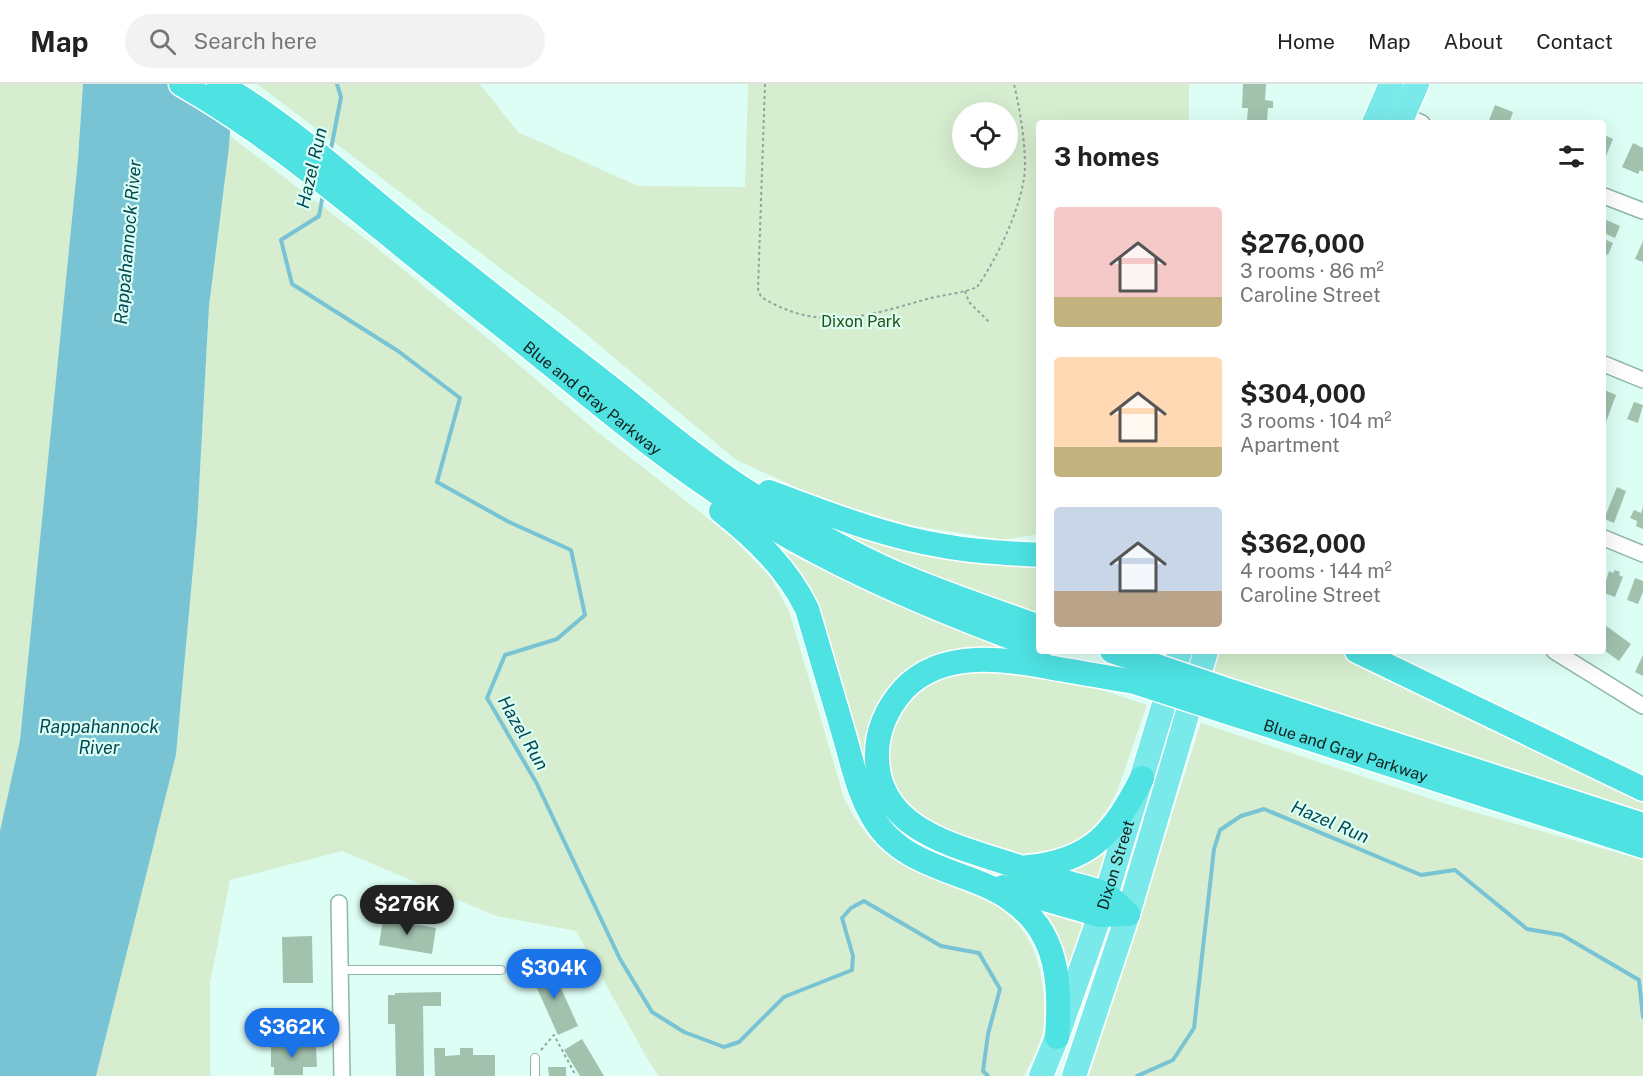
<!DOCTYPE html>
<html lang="en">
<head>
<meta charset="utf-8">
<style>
	body { margin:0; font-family:"Public Sans",sans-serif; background:#f2f2f2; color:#222; height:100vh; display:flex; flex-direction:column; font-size:22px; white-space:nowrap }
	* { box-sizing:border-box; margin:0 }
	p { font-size:20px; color:#767676 }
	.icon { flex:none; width:33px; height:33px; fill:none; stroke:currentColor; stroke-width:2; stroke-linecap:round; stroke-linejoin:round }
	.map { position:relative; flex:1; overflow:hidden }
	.sheet { position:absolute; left:1036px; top:36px; width:570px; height:534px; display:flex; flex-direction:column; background:#fff; border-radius:6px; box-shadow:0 6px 24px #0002 }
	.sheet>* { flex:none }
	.fabs { position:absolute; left:952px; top:18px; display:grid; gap:12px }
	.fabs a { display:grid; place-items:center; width:66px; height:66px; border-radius:50%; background:#fff; box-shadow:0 6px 24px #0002; font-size:30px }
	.price { position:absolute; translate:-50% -51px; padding:0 14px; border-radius:21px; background:#1a73e8; color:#fff; font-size:20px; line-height:39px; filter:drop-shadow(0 2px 3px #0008) }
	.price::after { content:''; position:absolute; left:50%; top:36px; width:18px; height:14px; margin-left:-9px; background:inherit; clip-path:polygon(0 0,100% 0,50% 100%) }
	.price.on { background:#222; color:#fff }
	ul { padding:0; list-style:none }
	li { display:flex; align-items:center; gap:18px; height:150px; padding:0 18px }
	li span { display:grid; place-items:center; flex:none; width:168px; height:120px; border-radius:6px; color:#555 }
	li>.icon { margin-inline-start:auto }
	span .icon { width:72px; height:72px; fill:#fffc; stroke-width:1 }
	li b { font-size:26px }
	h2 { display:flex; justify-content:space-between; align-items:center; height:72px; padding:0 18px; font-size:26px }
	header { display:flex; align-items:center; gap:36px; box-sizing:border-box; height:84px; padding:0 30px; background:#fff; border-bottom:2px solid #e0e0e0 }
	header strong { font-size:28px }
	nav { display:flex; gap:33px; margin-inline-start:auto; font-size:21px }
	.search { width:420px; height:54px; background:#f2f2f2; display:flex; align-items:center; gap:15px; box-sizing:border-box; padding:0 21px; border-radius:33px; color:#767676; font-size:22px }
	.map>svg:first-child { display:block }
</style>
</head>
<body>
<header>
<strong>Map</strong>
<div class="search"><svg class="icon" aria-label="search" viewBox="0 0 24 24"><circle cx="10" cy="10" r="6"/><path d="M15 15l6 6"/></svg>Search here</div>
<nav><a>Home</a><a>Map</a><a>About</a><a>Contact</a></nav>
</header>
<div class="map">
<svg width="1643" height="992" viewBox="0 0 1643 992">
	<rect width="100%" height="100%" fill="#ddfef5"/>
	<path fill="#d6eecf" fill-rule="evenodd" d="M0,0H83L78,75L20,656L0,747Z
		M257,0H480L518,48L638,102L745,103L748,0H1189V39H1040L1039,450L1005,456L909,441L820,414L736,376L568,235ZM963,28H1008V74H963Z
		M230,52L372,160L498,263L595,346L732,453L771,494L789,527L844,714C861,748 883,775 920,789C939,797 962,799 980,810C1024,834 1042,869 1044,918C1044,929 1045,943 1041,954C1037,967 1030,980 1024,992H659L648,976L576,847L496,832L342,767L230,796L210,899V992H96L176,671L197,441L209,222Z
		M822,441L1039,481V532C965,506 892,477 822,441Z
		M782,466C855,502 929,536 1006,564L1005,571L889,613L888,725L1088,818L939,773L906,756L880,727L857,659L858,656L820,526C810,503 798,484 782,466Z
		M1216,567H1341L1643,714V727L1573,707L1210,586Z
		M978,584L1083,600L1147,621L1118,705L1107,726L1096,740L1080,756L1058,767L1034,773L1009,770L951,753L903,721L888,689L890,631L915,601Z
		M1201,639L1446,720L1643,776V992H1089Z
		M1161,667L1159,696L1125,801L1121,805L1119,804Z
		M1117,747L1102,799L1063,786Z
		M1026,815L1088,834L1066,916Z"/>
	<path fill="#78c3d4" d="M83,0H233L229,63L209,222L197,441L176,671L96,992H0V747L20,656L78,75Z"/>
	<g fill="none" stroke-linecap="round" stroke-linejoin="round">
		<path stroke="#78c3d4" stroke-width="4" d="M330,70L341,13L337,0
			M323,110L319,132L281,156L292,200L398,267L460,314L437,398L509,438L571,466L585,531L557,555L505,571L487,614L537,700L620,875L652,928L684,948L724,963L739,958L784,913L852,886L853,872L842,834L851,824L864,817L941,862L979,869L1000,905L988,950L983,987L988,992
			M1137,992L1173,976L1194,944L1214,765L1220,746L1241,732L1264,725L1421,791L1455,786L1527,845L1562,851L1639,896L1643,933"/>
	</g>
	<path fill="#a2c2ae" d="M1243,0H1266L1265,16L1273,17V24H1268L1267,37L1247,36L1248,24H1242Z
		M1495,21L1513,28L1509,39H1488Z
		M1604,51L1613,55L1604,77Z
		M1633,59L1643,64V88L1640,86L1638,90L1622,83Z
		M1604,135L1620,142L1615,154L1604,149Z
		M1604,155L1613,159L1608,171L1604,169Z
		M1643,157V178L1635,175Z
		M1605,306L1616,311L1606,338L1604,336Z
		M1634,318L1643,321L1638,339L1627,335Z
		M1617,403L1626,407L1614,439L1604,435Z
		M1643,423V445L1636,442L1637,437L1630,434L1634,426L1641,429Z
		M1615,486L1620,488L1619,491L1623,493L1615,513L1604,509V503L1609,487L1613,489Z
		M1635,494L1643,497V508L1638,520L1627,516Z
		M1605,541L1631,560L1619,577L1604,566V544Z
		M1643,571V592L1635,588Z
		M383,835L436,844L432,870L379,861Z
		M312,852L313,899H283L282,853Z
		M551,882L578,942L558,951L531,891Z
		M441,908V922H423L424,992H396L395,940H388V911H395V909Z
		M582,955L604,992H580L564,966Z
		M303,960V963H316L317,983H303V991H274V983H271V961Z
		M434,964H445V972L460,971V964H473V971H495V992H435Z
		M548,983H566V992H549Z"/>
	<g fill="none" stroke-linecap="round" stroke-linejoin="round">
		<defs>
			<path id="service" d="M340,886H501
				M535,974V992"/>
			<path id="minor" d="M1397,28L1422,39
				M1604,112L1643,127
				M1604,280L1643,296
				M1604,454L1643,470
				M1554,567L1643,622
				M339,819L342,992"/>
			<g id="primary">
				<path d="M1374,39L1391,0"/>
				<path d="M1400,39L1417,0"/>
				<path id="s1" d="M1041,992L1057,953L1100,831L1180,567"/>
				<path d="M1074,992L1128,830L1206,567"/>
			</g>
			<g id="trunk">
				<path id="s2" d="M181,0C255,42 317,93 383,146C436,190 491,232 545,276C598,318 649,362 705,400C808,472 922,521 1040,564"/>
				<path d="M219,0C291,41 351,100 416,151C483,204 549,256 616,308C660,343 703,380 751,410C797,439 845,467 895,489C942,509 991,526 1040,543"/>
				<path d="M769,408C826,429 883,452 944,462C975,468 1008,469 1040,471"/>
				<path d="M721,427C756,455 787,484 807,525C819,566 831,606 843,647C853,681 859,716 880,744C898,767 922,777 948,787C969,795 992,802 1010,815C1059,848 1061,900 1057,953"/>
				<path d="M1112,567L1142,577"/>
				<path d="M1357,567L1643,705"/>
				<path d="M1230,607L1643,741"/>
				<path id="s3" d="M1224,627L1643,762"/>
				<path d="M1028,783C1092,777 1114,748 1142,694"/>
				<path d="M1003,803L1100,831L1128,830"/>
				<path d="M1128,830C1121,824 1115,817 1108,812C1097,805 1081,803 1069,799C1043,791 1017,782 991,774C941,758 879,739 877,675C876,647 886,625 904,605C944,563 1009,576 1059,585C1084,589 1110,594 1135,598"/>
			</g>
		</defs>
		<use href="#service" stroke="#8eb6ab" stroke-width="10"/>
		<use href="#minor" stroke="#8eb6ab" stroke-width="18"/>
		<use href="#primary" stroke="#fff" stroke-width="27"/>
		<use href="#trunk" stroke="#fff" stroke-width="27"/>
		<path stroke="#8da69f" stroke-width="2" stroke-dasharray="3 3" stroke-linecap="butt" d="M765,0L758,205L761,213C820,249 867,232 927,215C942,211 964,209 977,203C997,175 1024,119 1025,83C1025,55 1020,27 1014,0
			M965,207L969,218L990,239
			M541,966L554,951L576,992"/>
		<use href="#service" stroke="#fff" stroke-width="8"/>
		<use href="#minor" stroke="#fff" stroke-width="15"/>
		<use href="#primary" stroke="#7ae9ea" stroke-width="24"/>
		<use href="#trunk" stroke="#4ee2e3" stroke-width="24"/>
		<defs>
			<path id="trunk-bridge" d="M1142,577L1230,607
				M1135,598L1224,627"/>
		</defs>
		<use href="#trunk-bridge" stroke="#fff" stroke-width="27" stroke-linecap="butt"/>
		<use href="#trunk-bridge" stroke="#4ee2e3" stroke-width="24"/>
	</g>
	<g text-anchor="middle" stroke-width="4.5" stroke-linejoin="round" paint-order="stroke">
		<g font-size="16" fill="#225110" stroke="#ddfef5">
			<text x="861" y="243">Dixon Park</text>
		</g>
		<g font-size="16" fill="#11201c" stroke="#ddfef5">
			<text dy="6" stroke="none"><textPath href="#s2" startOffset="518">Blue and Gray Parkway</textPath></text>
			<text dy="6" stroke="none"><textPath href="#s3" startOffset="128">Blue and Gray Parkway</textPath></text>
			<text dy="6" stroke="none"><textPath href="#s1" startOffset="224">Dixon Street</textPath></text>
		</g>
		<g font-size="18" font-style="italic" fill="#024955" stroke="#ddfef5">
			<text transform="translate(312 84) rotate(-77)" y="6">Hazel Run</text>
			<text transform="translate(128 158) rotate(-85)" y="6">Rappahannock River</text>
			<text x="99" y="649">Rappahannock<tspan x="99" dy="21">River</tspan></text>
			<text transform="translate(523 649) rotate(60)" y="6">Hazel Run</text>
			<text transform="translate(1330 738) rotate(23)" y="6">Hazel Run</text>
		</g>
	</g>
</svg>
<div class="fabs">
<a><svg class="icon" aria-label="locate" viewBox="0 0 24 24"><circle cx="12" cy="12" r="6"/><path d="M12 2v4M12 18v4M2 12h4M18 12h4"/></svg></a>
</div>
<b class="price on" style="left:407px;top:852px">$276K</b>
<b class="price" style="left:554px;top:916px">$304K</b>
<b class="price" style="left:292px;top:975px">$362K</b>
<section class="sheet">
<h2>3 homes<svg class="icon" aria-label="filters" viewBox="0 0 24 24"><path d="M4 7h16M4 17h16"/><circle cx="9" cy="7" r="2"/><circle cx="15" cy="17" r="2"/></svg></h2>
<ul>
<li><span style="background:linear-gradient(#f6c9c9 75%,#c2b280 0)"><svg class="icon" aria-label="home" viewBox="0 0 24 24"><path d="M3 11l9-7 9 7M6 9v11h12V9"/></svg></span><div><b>$276,000</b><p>3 rooms · 86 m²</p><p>Caroline Street</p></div></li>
<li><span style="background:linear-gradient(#ffd9b3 75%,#c2b280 0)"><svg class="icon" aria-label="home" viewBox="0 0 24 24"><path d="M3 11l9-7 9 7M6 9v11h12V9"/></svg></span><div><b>$304,000</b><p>3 rooms · 104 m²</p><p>Apartment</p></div></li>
<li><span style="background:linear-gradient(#c9d6e8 70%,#b9a48a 0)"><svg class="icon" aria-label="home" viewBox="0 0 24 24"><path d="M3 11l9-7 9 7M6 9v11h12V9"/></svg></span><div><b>$362,000</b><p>4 rooms · 144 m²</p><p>Caroline Street</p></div></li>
</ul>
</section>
</div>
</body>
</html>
